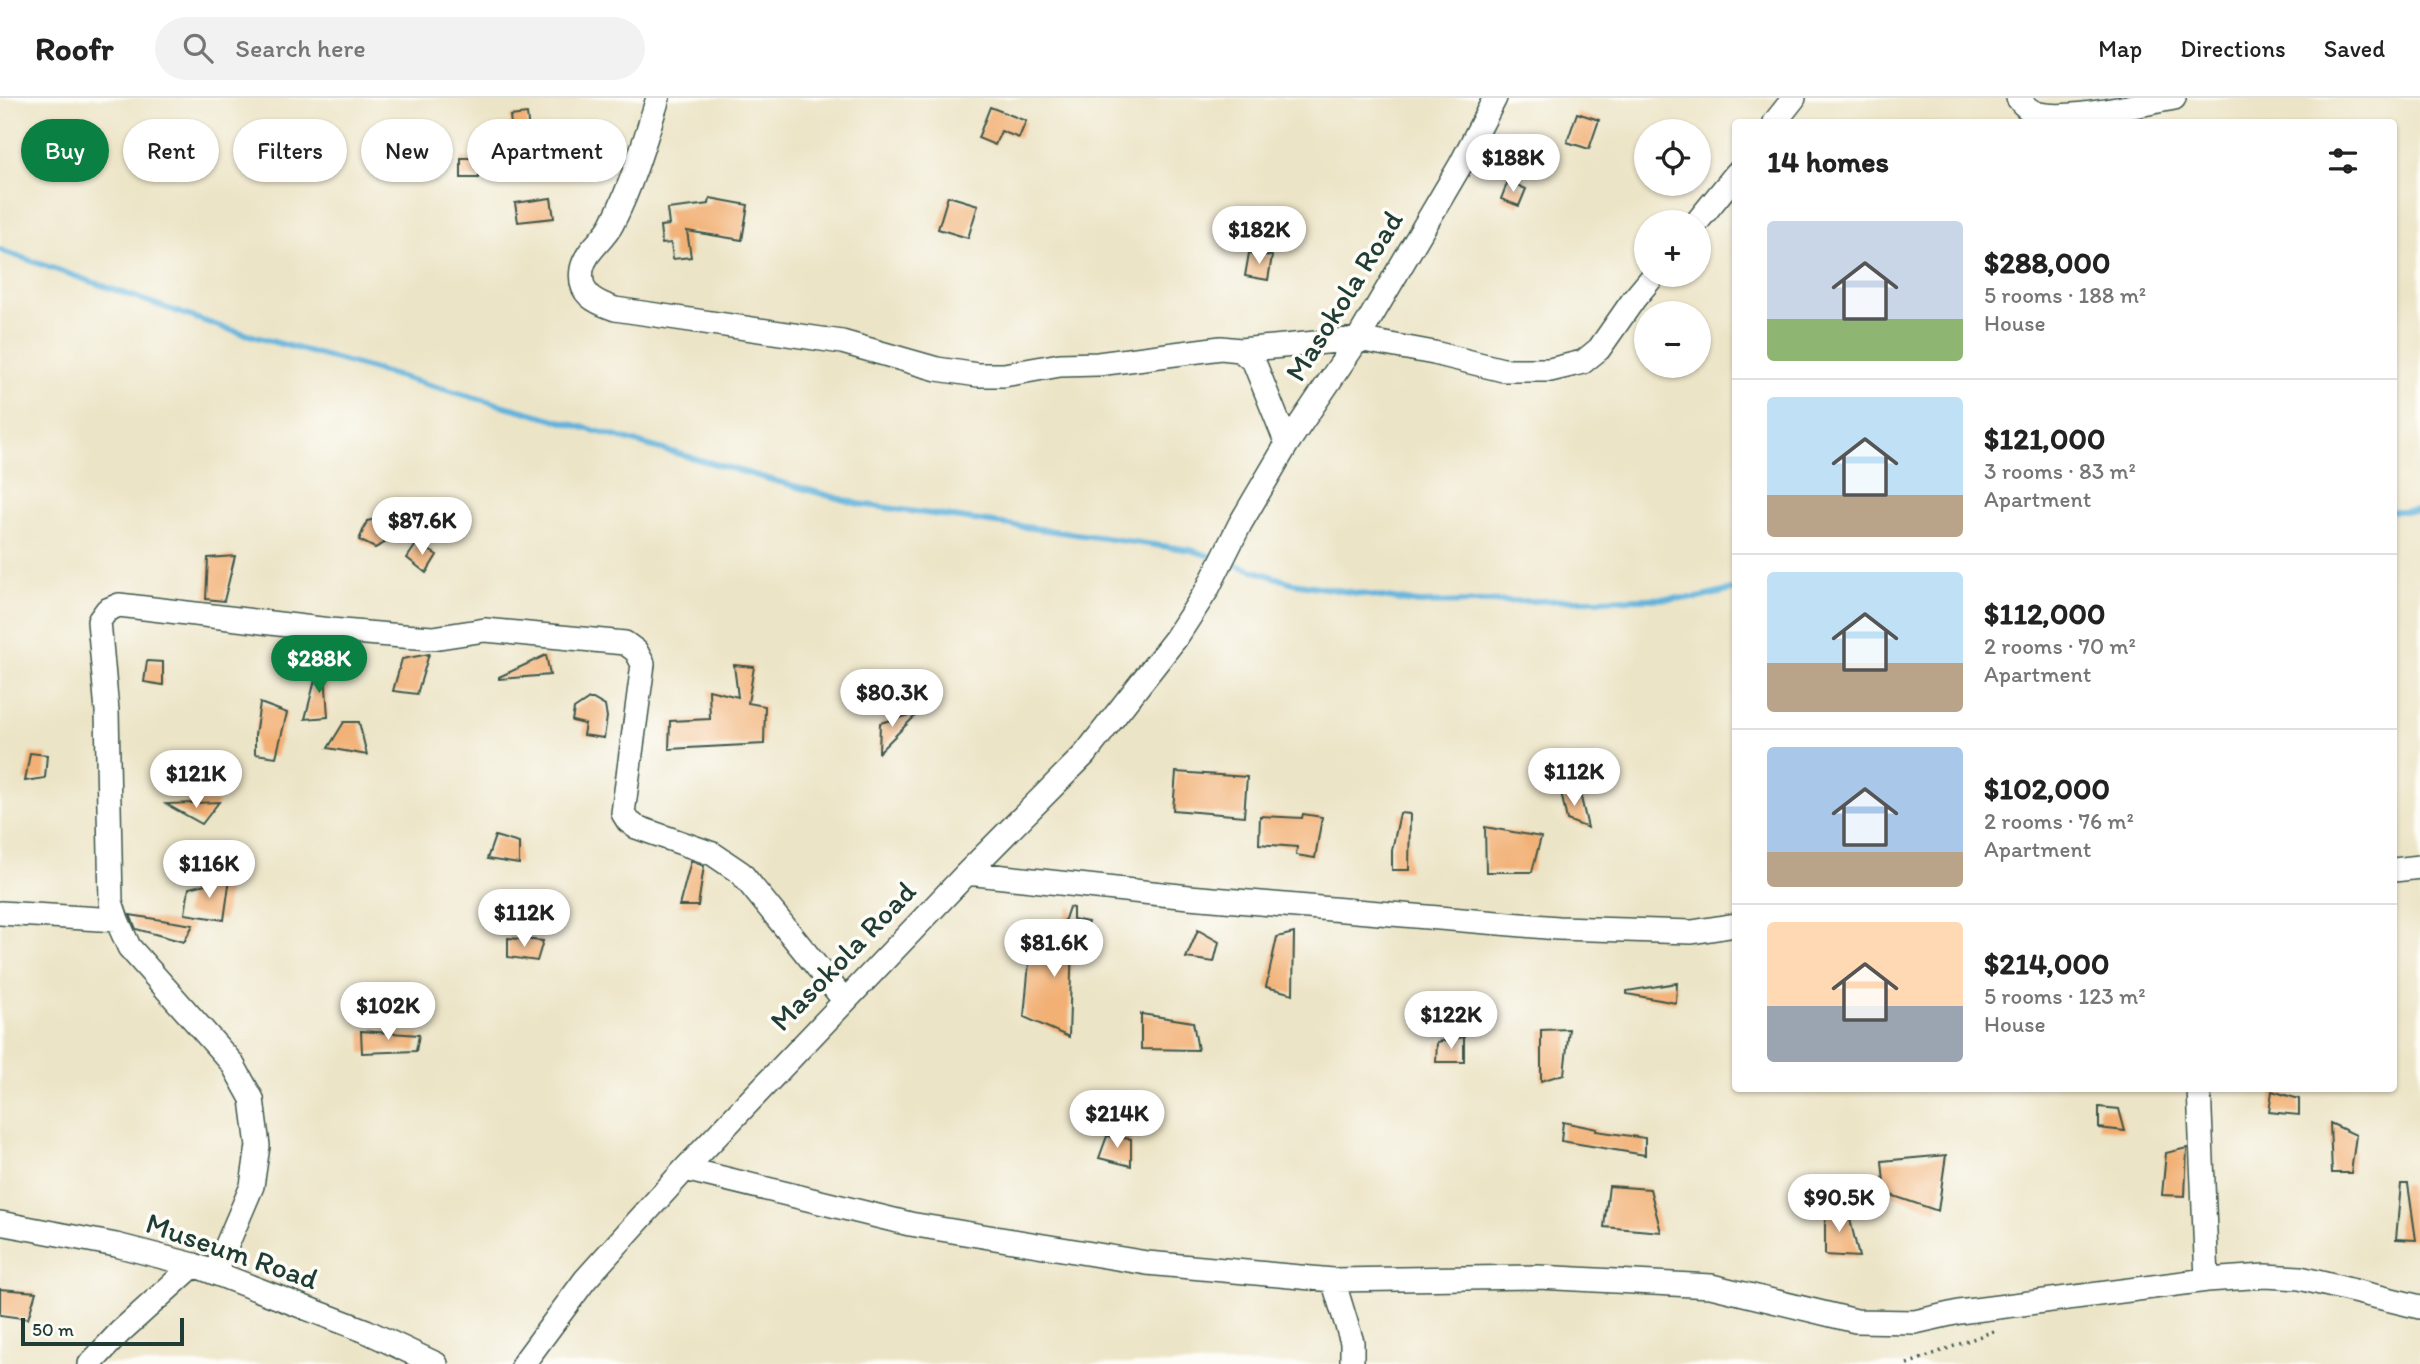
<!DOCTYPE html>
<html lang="en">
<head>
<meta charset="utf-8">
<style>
	body { margin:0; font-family:Itim,sans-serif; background:#f2f2f2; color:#222; height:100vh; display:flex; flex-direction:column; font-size:26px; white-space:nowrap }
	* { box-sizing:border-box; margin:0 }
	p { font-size:23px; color:#767676 }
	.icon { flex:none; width:38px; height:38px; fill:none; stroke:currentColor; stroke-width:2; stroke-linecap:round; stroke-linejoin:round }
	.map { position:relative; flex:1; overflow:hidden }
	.sheet { position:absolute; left:1732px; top:21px; width:665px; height:973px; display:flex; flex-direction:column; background:#fff; border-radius:7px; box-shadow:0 2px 5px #0004 }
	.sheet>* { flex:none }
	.guide { position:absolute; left:21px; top:21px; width:665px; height:63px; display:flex; gap:14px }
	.buttons { position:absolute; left:1634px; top:21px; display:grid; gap:14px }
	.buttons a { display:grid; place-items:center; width:77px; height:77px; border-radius:50%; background:#fff; box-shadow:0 2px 5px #0004; font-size:35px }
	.scale { position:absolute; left:21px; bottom:18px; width:163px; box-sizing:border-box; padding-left:7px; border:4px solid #1f3d34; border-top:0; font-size:19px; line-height:24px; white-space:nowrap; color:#1f3d34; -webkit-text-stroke:5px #fdfcf7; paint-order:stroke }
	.price { position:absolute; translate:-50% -60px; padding:0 16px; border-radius:24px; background:#fff; color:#222; font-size:23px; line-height:46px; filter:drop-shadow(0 2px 4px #0008) }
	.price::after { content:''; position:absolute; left:50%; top:42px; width:21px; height:16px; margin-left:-10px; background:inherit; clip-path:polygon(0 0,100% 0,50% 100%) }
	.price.active { background:#0b8043; color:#fff }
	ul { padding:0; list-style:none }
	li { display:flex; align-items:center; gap:21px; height:175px; padding:0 35px }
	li+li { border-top:2px solid #e0e0e0 }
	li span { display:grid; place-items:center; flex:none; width:196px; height:140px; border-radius:7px; color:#555 }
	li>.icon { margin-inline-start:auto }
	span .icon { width:84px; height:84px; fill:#fffc; stroke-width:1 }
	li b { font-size:30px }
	h2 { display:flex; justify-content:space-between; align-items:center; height:84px; padding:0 35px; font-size:30px }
	.tag { padding:0 24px; border-radius:32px; background:#fff; box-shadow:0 2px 5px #0004; font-size:24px; line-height:63px }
	.tag.active { background:#0b8043; color:#fff }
	header { display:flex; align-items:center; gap:42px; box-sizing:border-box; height:98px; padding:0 35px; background:#fff; border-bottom:2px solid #e0e0e0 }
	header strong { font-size:33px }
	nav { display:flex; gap:38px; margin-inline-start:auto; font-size:24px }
	.search { width:490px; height:63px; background:#f2f2f2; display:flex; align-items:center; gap:18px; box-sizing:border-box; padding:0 24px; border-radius:38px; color:#767676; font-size:26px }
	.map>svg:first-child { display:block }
</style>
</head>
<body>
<header>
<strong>Roofr</strong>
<div class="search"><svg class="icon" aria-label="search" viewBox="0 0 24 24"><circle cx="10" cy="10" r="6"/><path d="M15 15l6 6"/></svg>Search here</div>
<nav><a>Map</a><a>Directions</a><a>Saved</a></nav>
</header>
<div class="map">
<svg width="2420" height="1266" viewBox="0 0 2420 1266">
	<rect width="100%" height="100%" fill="#fdfcf7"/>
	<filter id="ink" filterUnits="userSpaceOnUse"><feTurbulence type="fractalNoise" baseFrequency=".0143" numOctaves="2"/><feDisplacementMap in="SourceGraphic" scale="14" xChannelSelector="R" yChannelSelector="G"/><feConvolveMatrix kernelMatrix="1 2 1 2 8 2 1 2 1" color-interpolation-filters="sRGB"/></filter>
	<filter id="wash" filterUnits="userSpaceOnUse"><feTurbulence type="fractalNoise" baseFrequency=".00686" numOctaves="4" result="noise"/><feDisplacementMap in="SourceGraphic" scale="28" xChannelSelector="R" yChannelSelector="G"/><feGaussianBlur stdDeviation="1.57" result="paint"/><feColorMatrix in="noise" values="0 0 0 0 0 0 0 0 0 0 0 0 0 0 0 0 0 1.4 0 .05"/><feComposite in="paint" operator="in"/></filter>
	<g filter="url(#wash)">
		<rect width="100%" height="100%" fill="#ece4c6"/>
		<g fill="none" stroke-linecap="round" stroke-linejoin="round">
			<path stroke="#60b2db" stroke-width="6" d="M0,152L224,230L859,406L1191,452L1216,460
				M2394,413H2420
				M1227,464L1293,485L1419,505L1698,500L1736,491"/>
		</g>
		<g id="blocks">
			<path fill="#f2b074" d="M990,9L1026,23L1019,40L1001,33L995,47L978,40Z
				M1577,15L1599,22L1589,51L1567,44Z
				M527,16L529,33L512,35L510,18Z
				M461,60H479V80H461Z
				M1508,83L1526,91L1519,108L1501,101Z
				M948,98L978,107L968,140L938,131Z
				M551,100L554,120L518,124L515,105Z
				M710,100L748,107L742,142L687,133L691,159L673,161L671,145L662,146L660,128L669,127L667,111L709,106Z
				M1249,155L1272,158L1268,182L1245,178Z
				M382,420L390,442L375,450L359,442L367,423Z
				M417,445L437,457L426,475L407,460Z
				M235,458L224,503L206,501L208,460Z
				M429,556L417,596L393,593L402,561Z
				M546,557L550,577L499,581V579Z
				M321,559H324L328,619L305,621Z
				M147,563L163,564V587L144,584Z
				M734,567L754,569L748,605L765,608L764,646L669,651L670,623L710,621L709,592L738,599Z
				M589,601H593L605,608L607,619L604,640L583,637L585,626L572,623L574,611Z
				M260,605L287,615L276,659L255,656V637Z
				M918,615L879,654L880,625Z
				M344,624H359L367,657L328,650Z
				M30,655L47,657L45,680L25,683Z
				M1176,674L1247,679L1244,718L1173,712Z
				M1561,694L1580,695L1588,730L1567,722Z
				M219,704L202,726L166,706Z
				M1400,715L1410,716L1409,772H1392V752Z
				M1303,716L1322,719L1315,760L1296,757L1297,749L1259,746L1260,718L1302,720Z
				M1485,729L1541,739L1532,774H1486Z
				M495,738L519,745V766L487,761Z
				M691,763L704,768L698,808H679Z
				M230,780L224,822L185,816L189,790Z
				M1069,809L1073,810V821L1088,824L1081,847L1072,843L1069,939L1024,919L1030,854H1054Z
				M130,817L193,827L184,844L136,831Z
				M1198,832L1219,844L1214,864L1186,860Z
				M1294,835L1293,896L1266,889L1277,839Z
				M508,840L543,843L537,863L508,859Z
				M1677,885L1676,905L1627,896V893Z
				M1141,916L1193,924L1198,952L1141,951Z
				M1569,931L1564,976L1541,983V932Z
				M361,933L419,937L416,953L362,955Z
				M1464,939V964H1436L1437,944Z
				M2272,993L2299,1001V1017L2269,1014Z
				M2099,1009L2119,1011L2125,1033L2099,1030Z
				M1563,1024L1597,1031L1596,1033L1645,1040V1057L1561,1043Z
				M2330,1025L2356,1037L2351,1075H2332Z
				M1107,1038L1131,1041V1068L1099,1060Z
				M2187,1050L2185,1098L2162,1097L2166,1055Z
				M1946,1057L1938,1113L1885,1095L1882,1063Z
				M2401,1086H2408L2416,1142L2396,1141Z
				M1609,1088L1650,1091L1661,1134L1604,1129Z
				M1825,1111L1848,1113L1859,1159L1825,1157Z
				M0,1191L36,1194L28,1221L0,1217Z"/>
		</g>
	</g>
	<g filter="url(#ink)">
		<use href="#blocks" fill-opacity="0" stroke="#3e564a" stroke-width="2"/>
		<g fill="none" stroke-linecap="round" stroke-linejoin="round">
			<defs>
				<path id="minor" d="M658,0C645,42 632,87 612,126C604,142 586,152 582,171C578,197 595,204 615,211L842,244L937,271L978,277H1004L1060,267L1098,266L1221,250L1240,252L1254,264L1287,346
					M2018,0C2023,7 2030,14 2039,16C2070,23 2141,6 2174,0
					M1775,24L1794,0
					M1697,124L1736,76
					M1240,252L1358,241L1434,255L1503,272H1550L1583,264L1599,251L1634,201L1654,177
					M2394,772L2420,769
					M967,775L1189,799L1558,830L1692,834L1736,827
					M0,815L117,822
					M2199,990L2207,1182
					M685,1071L910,1126L1147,1165L1333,1182L1538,1179L1711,1188L1856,1223L1915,1224L1959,1214L2207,1182L2265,1178L2300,1180L2420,1209
					M0,1125L116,1147L194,1167L366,1233L436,1266
					M215,1175L252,1088L258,1048L252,1001L232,965L129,849L117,822L111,804L107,613L99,523L107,512L119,507L330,532L402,538L433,540L485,532L625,545L636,553L643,566L623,715L628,723L636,729L713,756L741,775L844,902
					M1333,1182L1352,1244V1266
					M90,1266L120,1234L194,1167
					M523,1266L585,1182L685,1071L967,775L1085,656L1176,540L1207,492L1240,426L1287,346L1358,241L1461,66L1495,0"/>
			</defs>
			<use href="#minor" stroke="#3e564a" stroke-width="26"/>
			<path stroke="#3e564a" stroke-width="3.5" stroke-dasharray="2 5" stroke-linecap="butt" d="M1907,1266L1994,1233"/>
			<use href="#minor" stroke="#fff" stroke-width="23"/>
		</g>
	</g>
	<g text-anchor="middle" stroke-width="7" stroke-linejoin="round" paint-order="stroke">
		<g font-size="30" fill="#1f3d34" stroke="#fdfcf7">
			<text transform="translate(1344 198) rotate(-58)" y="10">Masokola Road</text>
			<text transform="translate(843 858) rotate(-46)" y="10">Masokola Road</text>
			<text transform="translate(232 1153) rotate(19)" y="10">Museum Road</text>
		</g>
	</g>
</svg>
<div class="buttons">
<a><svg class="icon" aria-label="locate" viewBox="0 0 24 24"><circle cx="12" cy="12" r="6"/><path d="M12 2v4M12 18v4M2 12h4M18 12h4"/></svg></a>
<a>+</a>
<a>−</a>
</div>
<div class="scale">50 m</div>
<b class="price" style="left:1513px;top:96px">$188K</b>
<b class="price" style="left:1259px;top:168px">$182K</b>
<b class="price" style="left:422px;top:459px">$87.6K</b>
<b class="price active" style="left:319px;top:597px">$288K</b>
<b class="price" style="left:892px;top:631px">$80.3K</b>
<b class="price" style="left:1574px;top:710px">$112K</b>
<b class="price" style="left:196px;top:712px">$121K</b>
<b class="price" style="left:209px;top:802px">$116K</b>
<b class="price" style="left:524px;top:851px">$112K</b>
<b class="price" style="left:1054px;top:881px">$81.6K</b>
<b class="price" style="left:388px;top:944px">$102K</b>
<b class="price" style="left:1451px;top:953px">$122K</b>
<b class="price" style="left:1117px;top:1052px">$214K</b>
<b class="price" style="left:1839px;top:1136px">$90.5K</b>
<div class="guide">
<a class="tag active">Buy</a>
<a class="tag">Rent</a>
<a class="tag">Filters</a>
<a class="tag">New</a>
<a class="tag">Apartment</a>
</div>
<section class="sheet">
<h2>14 homes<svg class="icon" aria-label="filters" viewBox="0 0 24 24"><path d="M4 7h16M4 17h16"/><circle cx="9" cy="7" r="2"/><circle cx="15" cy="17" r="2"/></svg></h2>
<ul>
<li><span style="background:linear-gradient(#c9d6e8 70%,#8fb573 0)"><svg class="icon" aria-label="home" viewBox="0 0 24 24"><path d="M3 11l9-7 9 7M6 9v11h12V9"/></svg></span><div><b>$288,000</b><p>5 rooms · 188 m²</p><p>House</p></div></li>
<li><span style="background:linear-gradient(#bfe0f5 70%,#b9a48a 0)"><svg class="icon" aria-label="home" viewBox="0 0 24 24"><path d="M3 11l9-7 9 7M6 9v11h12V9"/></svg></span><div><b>$121,000</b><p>3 rooms · 83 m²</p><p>Apartment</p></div></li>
<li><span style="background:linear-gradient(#bfe0f5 65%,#b9a48a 0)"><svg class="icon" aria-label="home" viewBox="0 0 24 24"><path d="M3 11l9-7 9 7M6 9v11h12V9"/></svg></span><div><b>$112,000</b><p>2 rooms · 70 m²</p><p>Apartment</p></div></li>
<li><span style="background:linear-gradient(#a9c7e8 75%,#b9a48a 0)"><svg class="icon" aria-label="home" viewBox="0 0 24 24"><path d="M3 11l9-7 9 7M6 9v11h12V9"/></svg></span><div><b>$102,000</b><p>2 rooms · 76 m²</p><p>Apartment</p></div></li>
<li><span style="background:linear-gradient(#ffd9b3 60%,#9aa5b1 0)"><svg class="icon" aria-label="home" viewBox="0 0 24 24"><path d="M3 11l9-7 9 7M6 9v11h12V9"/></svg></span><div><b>$214,000</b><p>5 rooms · 123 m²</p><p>House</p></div></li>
</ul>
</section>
</div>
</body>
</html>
